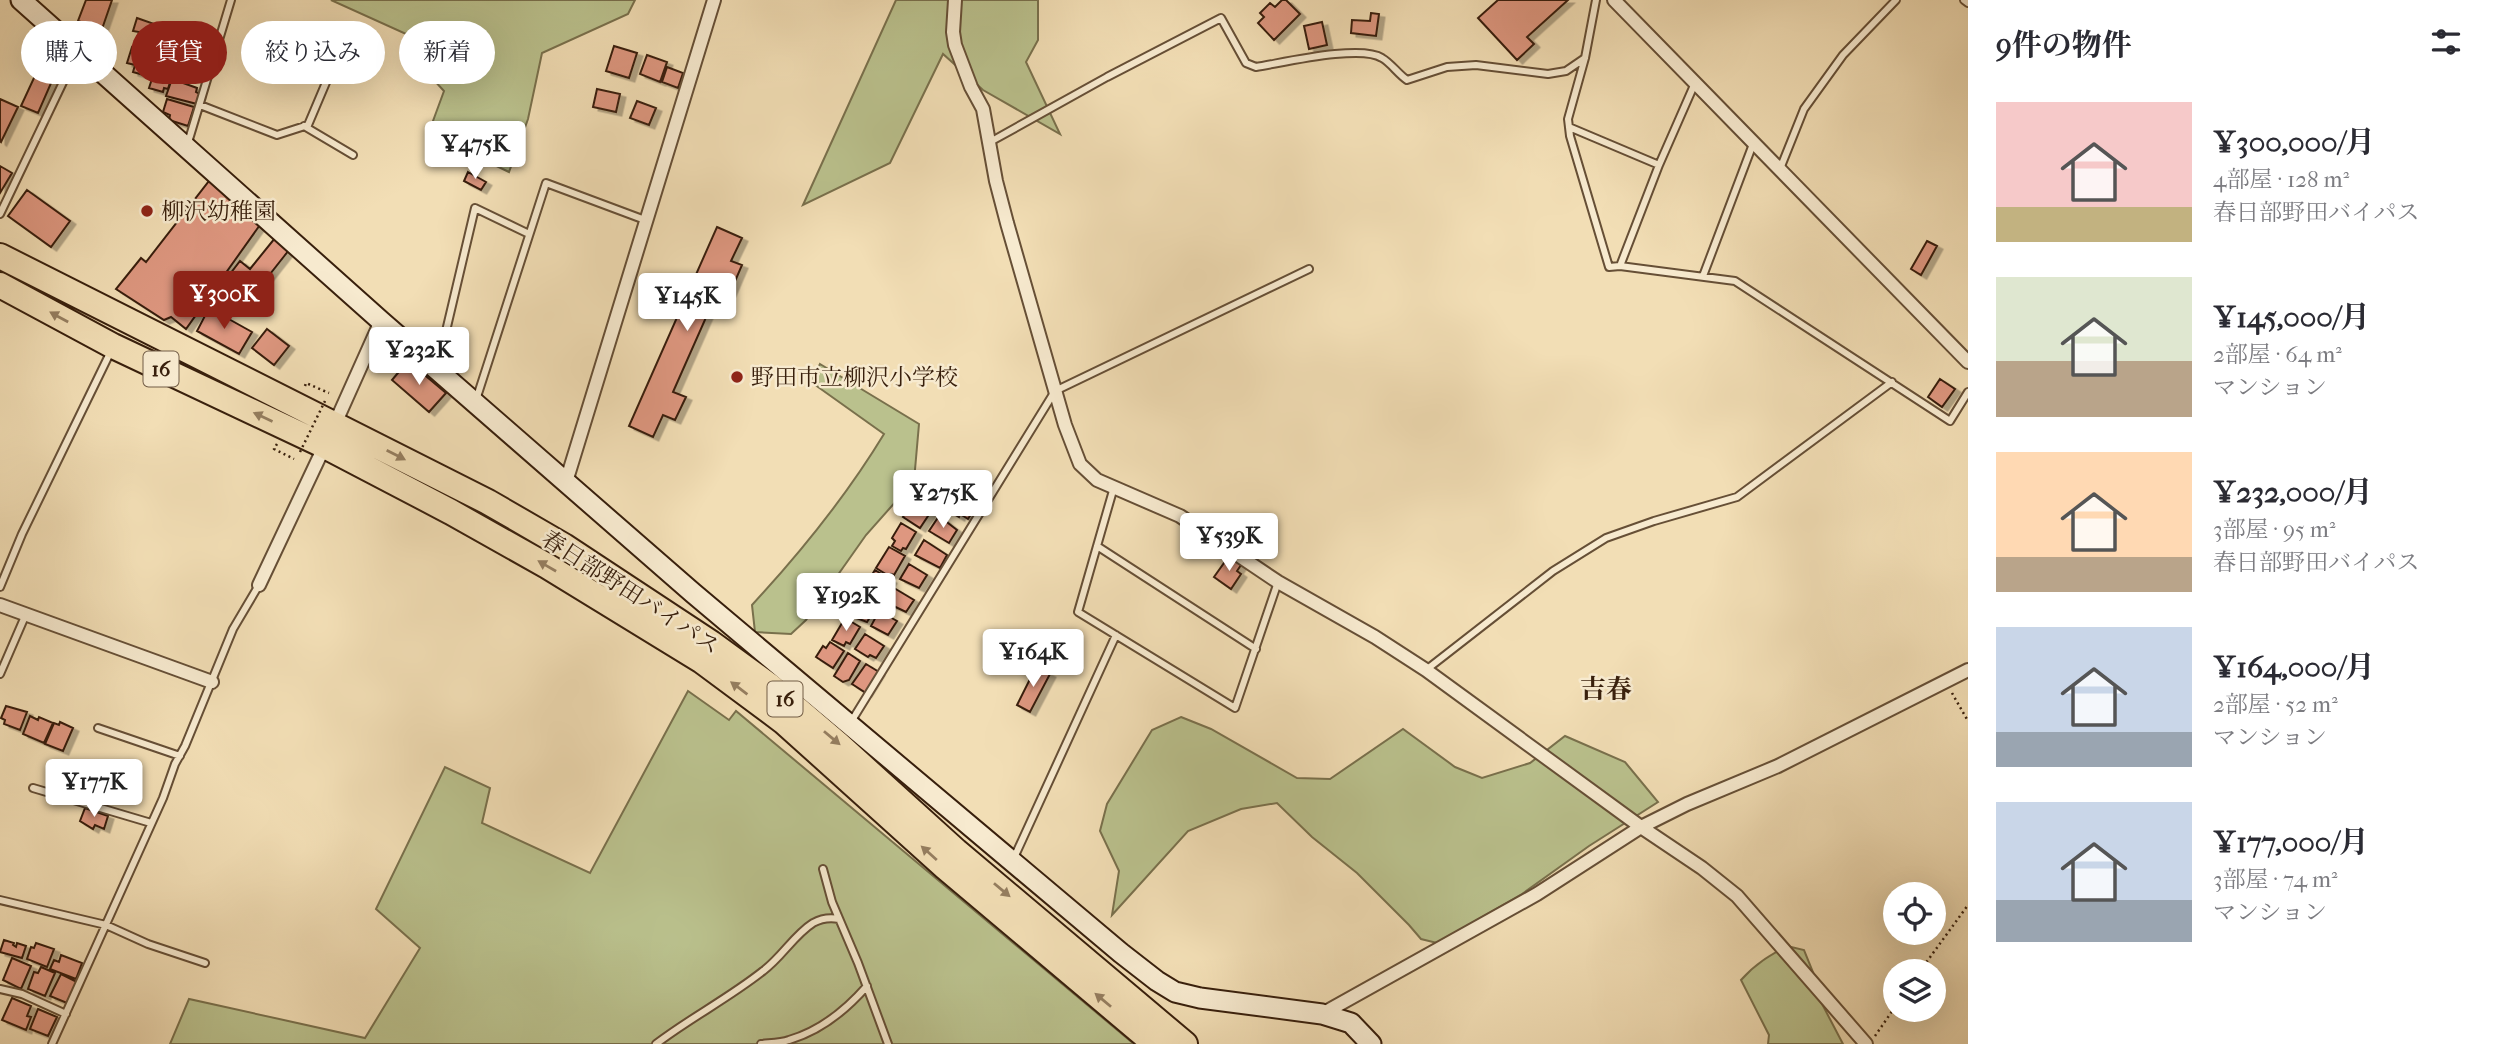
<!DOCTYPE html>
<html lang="ja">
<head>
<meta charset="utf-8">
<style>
	body { margin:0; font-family:"IM FELL French Canon","Noto Serif JP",serif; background:#f2f2f3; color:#2b2b33; height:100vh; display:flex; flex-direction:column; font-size:26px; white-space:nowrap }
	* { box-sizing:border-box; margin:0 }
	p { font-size:23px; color:#7c7c81 }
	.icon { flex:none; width:38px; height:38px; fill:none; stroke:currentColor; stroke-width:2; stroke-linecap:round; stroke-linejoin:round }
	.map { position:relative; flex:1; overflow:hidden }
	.panel { display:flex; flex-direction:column; background:#fff; width:525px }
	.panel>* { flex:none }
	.top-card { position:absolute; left:21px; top:21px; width:665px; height:63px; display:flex; gap:14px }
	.buttons { position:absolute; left:1883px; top:882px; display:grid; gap:14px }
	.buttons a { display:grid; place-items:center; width:63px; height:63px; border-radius:50%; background:#fff; box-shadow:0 7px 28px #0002; font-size:35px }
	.price { position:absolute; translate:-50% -60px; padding:0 16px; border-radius:7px; background:#fff; color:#222; font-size:23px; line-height:46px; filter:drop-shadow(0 2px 4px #0008) }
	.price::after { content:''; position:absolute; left:50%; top:42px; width:21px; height:16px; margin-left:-10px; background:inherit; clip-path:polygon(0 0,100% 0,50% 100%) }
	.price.on { background:#8f2418; color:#fff }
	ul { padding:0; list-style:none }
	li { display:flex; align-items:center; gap:21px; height:175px; padding:0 28px }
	li span { display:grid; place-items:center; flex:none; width:196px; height:140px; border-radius:0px; color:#555 }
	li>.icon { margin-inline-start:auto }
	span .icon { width:84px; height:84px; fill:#fffc; stroke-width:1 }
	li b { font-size:30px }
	h2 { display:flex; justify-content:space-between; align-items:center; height:84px; padding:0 28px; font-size:30px }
	.chip { padding:0 24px; border-radius:32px; background:#fff; box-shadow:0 7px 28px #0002; font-size:24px; line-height:63px }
	.chip.on { background:#8f2418; color:#fff }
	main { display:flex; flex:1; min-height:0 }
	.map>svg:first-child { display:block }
</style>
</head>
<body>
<main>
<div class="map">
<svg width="1968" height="1044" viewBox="0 0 1968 1044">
	<defs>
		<filter id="shadow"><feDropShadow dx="5.5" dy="3.5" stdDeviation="0" flood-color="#0004"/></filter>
	</defs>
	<rect width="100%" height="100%" fill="#f2deb5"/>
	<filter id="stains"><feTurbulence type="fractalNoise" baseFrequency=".00286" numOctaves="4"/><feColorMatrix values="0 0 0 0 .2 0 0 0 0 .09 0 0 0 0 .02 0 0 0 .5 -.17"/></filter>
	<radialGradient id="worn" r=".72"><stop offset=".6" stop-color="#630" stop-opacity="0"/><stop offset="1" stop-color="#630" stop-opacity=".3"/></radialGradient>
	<path fill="#bac18d" stroke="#79704c" stroke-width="2" d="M331,0H635L628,14L542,53L528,119L509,172L461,149L433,121L444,91L433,79L446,52Z
		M896,0H1038V40L1026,62L1060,134L983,90L943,54L890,163L803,205Z
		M820,364L919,424L914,481L866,535L806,620L791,634L755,632L752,605C801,552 847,495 884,434L811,382Z
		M688,691L729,720L736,711L1134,1044H170L189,999L365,1038L420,948L376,909L445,767L490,788L482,823L590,873Z
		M1181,717L1211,729L1297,778L1330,779L1403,729L1455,767L1482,778L1530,763L1565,736L1625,762L1658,802L1589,846L1522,894L1437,943L1421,939L1409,925L1357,873L1312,837L1277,803L1241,809L1188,831L1112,915L1119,871L1100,831L1107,804L1152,730Z
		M1787,946L1804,950L1819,987L1821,1002L1843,1044H1768L1769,1035L1741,980C1755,964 1769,956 1787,946Z"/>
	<path fill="#de9780" stroke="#381f0c" stroke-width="2" filter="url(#shadow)" d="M86,0H112L102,29L78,21Z
		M1282,0H1286L1300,14L1274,40L1258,23L1264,17L1260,13L1270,3L1275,7Z
		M1498,0H1568L1527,37L1534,44L1517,60L1478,18Z
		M1371,13L1379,14L1376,36L1351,33L1352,20L1370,21Z
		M137,18L160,26L155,41L138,36L139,32L133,31Z
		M1322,22L1327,45L1309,49L1304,26Z
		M187,32L217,41L211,57L182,48Z
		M159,33L182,40L177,57L161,52L162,49L154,47Z
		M614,46L637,53L629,78L606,71Z
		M132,47L154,54L147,76L133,72L135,65L127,63Z
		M179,55L204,64L199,79L173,70Z
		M647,55L667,62L660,82L640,74Z
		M157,63L169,67L168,70L173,72L168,89L164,88L163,92L149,88Z
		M39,67L55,74L38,113L21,106Z
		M667,67L683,73L678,88L662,82Z
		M172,79L197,88L196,92L200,94L197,104L166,96Z
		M597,89L620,94L616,112L593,107Z
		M0,99L18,107L1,142L0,141Z
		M167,99L194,107L188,126L169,120L170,115L163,112Z
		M637,101L656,108L649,125L630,118Z
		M0,166L12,173L0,193Z
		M468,172L486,182L481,190L464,181Z
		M209,181L262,222L186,329L171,317L164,320L116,289L141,258L146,262Z
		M27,190L70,221L51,247L8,216Z
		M717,227L742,238L731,261L742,265L730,293L719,288L673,392L686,397L675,420L663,415L653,437L629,426Z
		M275,238L289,250L255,293L230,274L240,261L250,269Z
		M1927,241L1937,246L1921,275L1911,269Z
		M209,308L252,332L239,354L197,331Z
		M267,329L289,346L274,365L252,348Z
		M408,361L446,393L429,412L392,380Z
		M1940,379L1955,389L1942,407L1928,397Z
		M936,480L947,488L933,508L919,499L925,490L928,492Z
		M953,493L975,508L968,519L960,514L959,517L944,508Z
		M918,501L932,510L920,528L903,517L910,506L913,508Z
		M939,516L957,530L949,543L929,531Z
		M901,523L916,532L906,549L903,548L901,551L892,546L895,541L892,538Z
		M924,540L947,555L940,568L915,555Z
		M889,547L905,556L894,575L891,574L889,576L876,568Z
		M1229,556L1241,565L1237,571L1241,574L1231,589L1214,577Z
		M909,564L927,575L919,588L900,579Z
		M875,570L891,580L881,596L878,594L876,597L863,589Z
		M894,588L914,600L906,612L885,602Z
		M858,595L877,606L867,622L851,616L853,612L850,610Z
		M879,611L897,621L888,635L871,626Z
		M845,618L860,627L850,644L846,642L844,646L832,640Z
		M865,634L884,646L876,658L870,655L868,657L855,649Z
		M830,642L844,651L833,668L816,657L823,646L826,648Z
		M848,653L860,661L849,680L843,682L834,676Z
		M866,664L879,672L866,693L852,684Z
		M1036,667L1050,674L1030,712L1017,705Z
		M6,706L27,712L20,730L4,724L5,720L1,718Z
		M30,716L38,720L39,717L53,723L44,743L23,734Z
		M60,722L73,728L63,751L45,744L54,723L59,725Z
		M85,808L108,816L104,829L95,825L93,829L80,821Z
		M4,940L14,943L13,945L16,947L17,943L26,946L22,958L0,952Z
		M36,943L54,949L47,967L27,959L31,947L34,948Z
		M61,955L82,963L76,979L50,969L54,960L59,962Z
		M12,958L31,966L21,989L3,980Z
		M41,967L55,973L45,996L28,989L34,972L38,973Z
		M61,974L77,982L67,1003L50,996Z
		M12,998L31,1006L27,1016L31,1017L26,1030L2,1020Z
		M38,1009L57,1017L48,1036L30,1029Z"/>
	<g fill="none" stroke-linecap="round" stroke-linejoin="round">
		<defs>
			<path id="lane" d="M1596,0L1585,58L1568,119L1570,136L1609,267L1620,266L1735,281L1950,421L1968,392
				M1964,0L1968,3
				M200,105L277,135L308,125L344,40
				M304,126L353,155
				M1569,127L1659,165
				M990,142L1107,77L1221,18L1246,63L1256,67C1282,63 1361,44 1382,58C1391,63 1398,74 1407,80L1447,67L1476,65L1548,74L1566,71L1585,58
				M187,146L231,0
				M1780,169L1804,109L1843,55L1896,0
				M0,214L77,53
				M1620,266L1659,165L1695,83
				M1703,276L1753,144
				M438,365L475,208L529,234
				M476,400L546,183L645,220
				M1114,487L1078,612L1235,708L1278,582
				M1097,546L1256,649
				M0,587L22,534L111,351
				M1426,670L1553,571L1606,538L1654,521L1737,497L1892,382
				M0,674L26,614
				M851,722L1055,391L1309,269
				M98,728L180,756
				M33,788L151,823
				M1013,860L1116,635
				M823,869L832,902L858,963L888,1044
				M0,900L106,925L148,944L205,963
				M0,989L22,994L66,1014
				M52,1044L163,798L175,764L185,746L233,629L259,585
				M656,1044C690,1018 729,998 763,971C782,957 794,935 813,923C822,918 829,917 839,919
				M761,1044C770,1043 781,1043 789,1040C820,1031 846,1010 867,986"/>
			<path id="street" d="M955,0L953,32L955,45L971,87L983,109L996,181L1007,223L1065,425L1080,464L1097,480L1180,516L1278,582L1375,637L1426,670L1641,827L1702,868L1737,896L1866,1044
				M1614,0L1968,362
				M334,426L381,321
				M566,482L714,0
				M259,585L326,443
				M0,605L212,682
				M1322,1014L1537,894L1641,827L1687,804L1778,766L1968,670"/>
			<path id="secondary" d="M21,0L381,321L693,593L1121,953L1157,981L1175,992L1200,998L1322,1014L1351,1023L1371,1044"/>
			<path id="highway" d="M0,256L488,502L564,546L711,643L770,686L838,744L956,851L1185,1044
				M0,285L113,346L325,446L451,512L547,566L702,661L784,722L945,867L1155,1044"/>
		</defs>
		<use href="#lane" stroke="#664f36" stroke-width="10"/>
		<use href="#street" stroke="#664f36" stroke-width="16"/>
		<use href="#secondary" stroke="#381f0c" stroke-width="23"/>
		<use href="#highway" stroke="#381f0c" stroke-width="28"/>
		<path stroke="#381f0c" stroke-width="2.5" stroke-dasharray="2 3.5" stroke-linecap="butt" d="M305,386L306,383L329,393
			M277,444L274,449L294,459
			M1952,693L1968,721
			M1920,971L1968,905
			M1875,1036L1895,1007"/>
		<use href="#lane" stroke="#f7eacf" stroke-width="6"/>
		<use href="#street" stroke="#f7eacf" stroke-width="12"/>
		<use href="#secondary" stroke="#f7eacf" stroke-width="19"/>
		<use href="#highway" stroke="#f2deb5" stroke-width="24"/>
		<path stroke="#381f0c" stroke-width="2.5" stroke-dasharray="2 3.5" stroke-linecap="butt" d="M300,452L325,401"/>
	</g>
	<defs><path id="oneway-solid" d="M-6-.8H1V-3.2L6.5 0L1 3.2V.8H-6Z" transform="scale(1.75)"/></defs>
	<g fill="#957e60">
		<use href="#oneway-solid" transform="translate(59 317) rotate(-151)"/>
		<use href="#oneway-solid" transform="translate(263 417) rotate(-155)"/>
		<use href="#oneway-solid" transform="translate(396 455) rotate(27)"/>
		<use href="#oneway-solid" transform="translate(547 566) rotate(-150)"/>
		<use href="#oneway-solid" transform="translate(739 688) rotate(-143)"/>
		<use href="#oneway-solid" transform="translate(832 738) rotate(40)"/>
		<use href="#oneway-solid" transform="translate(929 853) rotate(-138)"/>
		<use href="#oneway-solid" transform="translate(1002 890) rotate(40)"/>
		<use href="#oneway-solid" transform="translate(1103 1000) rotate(-140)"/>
	</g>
	<g fill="#8f2418" stroke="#f7eacf" stroke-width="2.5">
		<circle cx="147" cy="211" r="7"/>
		<circle cx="737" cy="377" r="7"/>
	</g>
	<g text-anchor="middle" stroke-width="5" stroke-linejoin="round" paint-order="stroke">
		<g fill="#f7eacf" stroke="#715c46" stroke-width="2">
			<rect x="143.5" y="351.5" width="35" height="35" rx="5"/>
			<rect x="767.5" y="681.5" width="35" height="35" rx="5"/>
		</g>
		<g font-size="21" font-weight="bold" fill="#381f0c">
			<text x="161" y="376">16</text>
			<text x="785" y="706">16</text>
		</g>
		<g font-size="23" fill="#381f0c" stroke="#f7eacf" text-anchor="start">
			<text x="161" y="219">柳沢幼稚園</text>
			<text x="751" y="385">野田市立柳沢小学校</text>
		</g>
		<g font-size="23" fill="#381f0c" stroke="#f7eacf">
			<text transform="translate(631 592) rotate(33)" y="8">春日部野田バイパス</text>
		</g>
		<g font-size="26" font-weight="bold" fill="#381f0c" stroke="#f7eacf">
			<text x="1606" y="698">吉春</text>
		</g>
	</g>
	<rect width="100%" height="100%" filter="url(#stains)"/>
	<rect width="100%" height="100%" fill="url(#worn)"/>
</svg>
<div class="buttons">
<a><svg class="icon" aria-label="locate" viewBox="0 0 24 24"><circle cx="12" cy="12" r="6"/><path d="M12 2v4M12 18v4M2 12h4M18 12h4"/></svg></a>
<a><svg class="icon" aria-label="layers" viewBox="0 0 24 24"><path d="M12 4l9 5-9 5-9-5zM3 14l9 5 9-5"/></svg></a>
</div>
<b class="price" style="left:475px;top:181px">¥475K</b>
<b class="price on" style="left:224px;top:331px">¥300K</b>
<b class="price" style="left:687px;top:333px">¥145K</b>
<b class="price" style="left:419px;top:387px">¥232K</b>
<b class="price" style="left:943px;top:530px">¥275K</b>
<b class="price" style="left:1229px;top:573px">¥539K</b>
<b class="price" style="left:846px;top:633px">¥192K</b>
<b class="price" style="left:1033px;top:689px">¥164K</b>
<b class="price" style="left:94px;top:819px">¥177K</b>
<div class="top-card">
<a class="chip">購入</a>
<a class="chip on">賃貸</a>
<a class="chip">絞り込み</a>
<a class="chip">新着</a>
</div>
</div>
<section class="panel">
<h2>9件の物件<svg class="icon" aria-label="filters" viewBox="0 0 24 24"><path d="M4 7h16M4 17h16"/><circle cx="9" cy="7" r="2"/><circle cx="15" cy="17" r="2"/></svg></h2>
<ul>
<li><span style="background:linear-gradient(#f6c9c9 75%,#c2b280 0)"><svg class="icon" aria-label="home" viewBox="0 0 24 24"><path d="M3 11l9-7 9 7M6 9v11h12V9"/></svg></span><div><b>¥300,000/月</b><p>4部屋 · 128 m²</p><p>春日部野田バイパス</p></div></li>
<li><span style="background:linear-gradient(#dfe7d0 60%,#b9a48a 0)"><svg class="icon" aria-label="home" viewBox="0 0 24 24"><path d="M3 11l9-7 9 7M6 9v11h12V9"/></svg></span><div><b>¥145,000/月</b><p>2部屋 · 64 m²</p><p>マンション</p></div></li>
<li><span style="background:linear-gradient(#ffd9b3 75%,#b9a48a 0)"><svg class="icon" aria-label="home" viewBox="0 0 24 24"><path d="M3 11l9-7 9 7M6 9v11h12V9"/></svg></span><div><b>¥232,000/月</b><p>3部屋 · 95 m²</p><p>春日部野田バイパス</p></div></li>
<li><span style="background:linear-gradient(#c9d6e8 75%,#9aa5b1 0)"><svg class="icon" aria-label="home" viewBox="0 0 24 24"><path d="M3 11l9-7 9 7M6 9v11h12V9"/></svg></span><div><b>¥164,000/月</b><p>2部屋 · 52 m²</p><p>マンション</p></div></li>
<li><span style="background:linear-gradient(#c9d6e8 70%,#9aa5b1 0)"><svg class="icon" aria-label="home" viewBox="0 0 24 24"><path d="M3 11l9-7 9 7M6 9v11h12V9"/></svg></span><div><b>¥177,000/月</b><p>3部屋 · 74 m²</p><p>マンション</p></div></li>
</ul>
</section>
</main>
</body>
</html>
